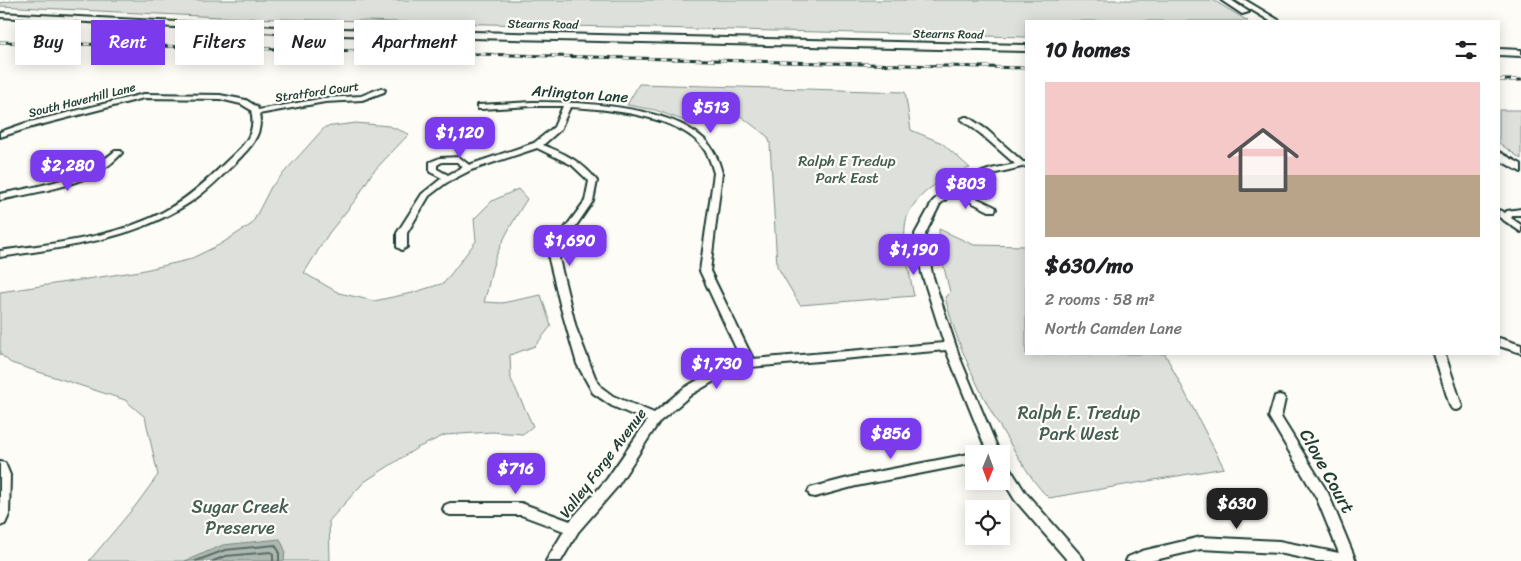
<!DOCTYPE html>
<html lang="en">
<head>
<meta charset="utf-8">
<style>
	body { margin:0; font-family:Sriracha,sans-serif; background:#f6f6f6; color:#202124; height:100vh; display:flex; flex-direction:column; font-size:19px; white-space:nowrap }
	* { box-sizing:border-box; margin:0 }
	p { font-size:16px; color:#757577 }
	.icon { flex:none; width:28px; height:28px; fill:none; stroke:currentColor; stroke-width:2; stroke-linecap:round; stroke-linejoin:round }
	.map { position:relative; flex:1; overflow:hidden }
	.panel { position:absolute; left:1025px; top:20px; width:475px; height:335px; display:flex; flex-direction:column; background:#fff; border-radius:0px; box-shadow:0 2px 12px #0003 }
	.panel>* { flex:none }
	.guide { position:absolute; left:15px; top:20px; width:475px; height:45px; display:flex; gap:10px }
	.needle { width:32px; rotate:181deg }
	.buttons { position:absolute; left:965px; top:445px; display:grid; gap:10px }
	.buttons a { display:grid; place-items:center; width:45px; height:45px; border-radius:0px; background:#fff; box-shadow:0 2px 12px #0003; font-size:25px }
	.price { position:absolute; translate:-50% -42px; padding:0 11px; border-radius:10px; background:#7c3aed; color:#fff; font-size:16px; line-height:32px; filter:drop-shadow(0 1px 2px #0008) }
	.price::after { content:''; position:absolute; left:50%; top:30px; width:15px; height:11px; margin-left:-8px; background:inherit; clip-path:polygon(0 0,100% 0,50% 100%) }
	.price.on { background:#222; color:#fff }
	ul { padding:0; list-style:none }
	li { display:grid; align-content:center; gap:10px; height:265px; padding:0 20px }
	li span { display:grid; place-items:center; height:155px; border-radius:0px; color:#555 }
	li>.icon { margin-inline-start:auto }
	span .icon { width:90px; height:90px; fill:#fffc; stroke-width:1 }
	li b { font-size:21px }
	h2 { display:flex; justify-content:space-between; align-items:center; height:60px; padding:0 20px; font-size:21px }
	.chip { padding:0 18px; border-radius:0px; background:#fff; box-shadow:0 2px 12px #0003; font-size:18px; line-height:45px }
	.chip.on { background:#7c3aed; color:#fff }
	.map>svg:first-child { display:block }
</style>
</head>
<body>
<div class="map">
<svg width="1521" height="561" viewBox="0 0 1521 561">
	<rect width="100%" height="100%" fill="#fdfcf7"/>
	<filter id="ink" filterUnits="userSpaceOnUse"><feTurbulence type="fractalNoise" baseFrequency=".02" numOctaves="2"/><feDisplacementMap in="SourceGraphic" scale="10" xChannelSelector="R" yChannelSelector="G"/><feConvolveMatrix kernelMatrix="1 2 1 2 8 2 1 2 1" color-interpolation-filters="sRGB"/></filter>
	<g filter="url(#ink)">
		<path fill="#dde0db" stroke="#7e8e88" d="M16,0H1213L1248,21H1026V37L239,18L0,6V3Z
			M639,84L905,92L911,130L942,143L970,168C945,175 907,198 905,227C903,248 910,276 914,296L800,305L777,266L770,143L768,137L734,111L693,124L655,110L627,105Z
			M1499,110H1521V159L1499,143Z
			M356,123L389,126L409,134L372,173L357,198L329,233L304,273L339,293L374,301L412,293L444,283L476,241L474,219L492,201L518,189L527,199C515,218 503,238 495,259C490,272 489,288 484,302L502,303L541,295L551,326L535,346L510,355L511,379L533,426L523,434L492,432L445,435L417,448L364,482L329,521L330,561H89L136,505L158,475L145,417L125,400L11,363L0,354V292L140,271L188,260L219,245L252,224L271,187L325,127Z
			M939,229L974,245L1026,246V354H1165L1224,468L1049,498C1036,486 1028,472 1019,458C987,408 959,354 945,297L950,292L940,252Z"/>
		<path fill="#aeb8b1" stroke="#75877f" d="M280,539L285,550L284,561H185L223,545Z"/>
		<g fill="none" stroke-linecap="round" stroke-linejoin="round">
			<path stroke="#586e66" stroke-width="2" d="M196,561L225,550L275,545L279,551V561
				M213,561L226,556L271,552L273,554V561"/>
			<defs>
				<path id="street" d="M381,88L385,90L384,92L362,100L325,102L259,114C264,135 248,150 235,163C221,177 206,192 189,203C133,240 65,247 0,257V251C55,243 114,238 163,212C187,199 207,181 226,162C243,146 257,135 251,110L241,104L220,99L144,98L32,127L0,137V132L26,123L144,94L220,95L246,100L257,107L258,110L325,98L361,96Z
					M532,102C580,102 668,105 705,140C714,149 719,161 722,173L710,271L753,359L944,343L922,274L915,234L933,201L955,182L991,169L1015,164L981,134L961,119L965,117H968L987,130L1023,162H1026V166L996,173L961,186L958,189L995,207L996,209L995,211H989L953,193L940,204L925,234L932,274L959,356L1000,454H988L946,350L750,367L723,376L692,394L659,422L617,487L578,532L561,561H546L564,531L521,515H450L445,513L443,509L445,505L450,503H521L570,521L607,479L647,421L612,406L593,393L577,364L561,308L549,259L554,243L585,201L589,181L572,165L537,148L471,170L446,183L429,196L407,233V247L402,250L397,247V233L422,194L442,178L430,172V162L440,158L459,157L469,165L534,143L554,127L563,106H532L481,109H478V105ZM570,107C607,109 675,115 701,145C708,153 711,163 714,173L700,271L742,361L715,370L684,388L654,413L613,396L601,387L595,377L576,328L559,259L564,243L593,201L597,181C583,162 564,153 543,145L560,130ZM442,162H457L463,167L448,175L437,169V165Z
					M115,151H121L122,153C93,186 40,191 0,200V194C41,186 83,179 115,151Z
					M1521,209V215H1513L1511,218L1521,225V232L1499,217V210L1505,213L1507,211Z
					M1499,338L1521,345V353L1499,346Z
					M1434,354H1445L1462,406L1460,409L1456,410L1452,409L1450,406Z
					M1279,395L1283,396L1285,399L1281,417L1328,493L1356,561H1316L1279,553L1201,549L1151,561H1126L1128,557L1142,551L1201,537L1279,541L1339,553L1317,499L1269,417L1275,396Z
					M974,453L976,454H974V463L856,486L815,497L810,496L808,492L810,488L856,476Z
					M1001,461L1006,462L1025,492L1082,557L1084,561H1068L1015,500L1001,477Z
					M0,462L5,463L10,475L9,515L5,524L0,526Z"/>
				<path id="secondary" d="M1221,0H1231L1249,12L1242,14Z
					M1235,0H1245L1280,21H1270Z
					M0,13L296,28L1026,45V51L296,34L0,17Z
					M1499,49L1521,50V56L1499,55Z
					M1499,152L1521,164V172L1499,160Z"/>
			</defs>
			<use href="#street" stroke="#1f3d34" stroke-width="4"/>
			<use href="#secondary" stroke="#1f3d34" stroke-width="4"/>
			<use href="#street" fill="#fdfcf7" fill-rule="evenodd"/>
			<use href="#secondary" fill="#fdfcf7" fill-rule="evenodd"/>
			<defs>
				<path id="rail" d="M0,42L1026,68
					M1499,80H1521"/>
			</defs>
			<use href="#rail" stroke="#1f3d34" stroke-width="3"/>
			<use href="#rail" stroke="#fdfcf7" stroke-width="2" stroke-dasharray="6" stroke-linecap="butt"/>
		</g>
	</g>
	<g text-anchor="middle" stroke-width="4.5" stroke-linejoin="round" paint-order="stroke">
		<g font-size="12" fill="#1f3d34" stroke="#fdfcf7">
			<text transform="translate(543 24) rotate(1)" y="4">Stearns Road</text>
			<text transform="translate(948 34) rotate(1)" y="4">Stearns Road</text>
			<text transform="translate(317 92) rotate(-8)" y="4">Stratford Court</text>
			<text transform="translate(82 100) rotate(-14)" y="4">South Haverhill Lane</text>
		</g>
		<g font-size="15" fill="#1f3d34" stroke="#fdfcf7">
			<text transform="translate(580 94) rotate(4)" y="5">Arlington Lane</text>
			<text transform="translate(603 463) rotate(-53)" y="5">Valley Forge Avenue</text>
		</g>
		<g font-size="15" fill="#455e55" stroke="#fdfcf7">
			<text x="847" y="166">Ralph E Tredup<tspan x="847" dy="17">Park East</tspan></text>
		</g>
		<g font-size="18" fill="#455e55" stroke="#fdfcf7">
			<text x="1079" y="419">Ralph E. Tredup<tspan x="1079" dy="21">Park West</tspan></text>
			<text x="240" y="513">Sugar Creek<tspan x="240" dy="21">Preserve</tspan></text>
		</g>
		<g font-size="18" fill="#1f3d34" stroke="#fdfcf7">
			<text transform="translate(1327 471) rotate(61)" y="6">Clove Court</text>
		</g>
	</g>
</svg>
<div class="buttons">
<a><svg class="needle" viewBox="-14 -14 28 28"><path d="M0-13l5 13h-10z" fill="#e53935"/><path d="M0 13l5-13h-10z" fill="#757577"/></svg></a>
<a><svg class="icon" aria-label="locate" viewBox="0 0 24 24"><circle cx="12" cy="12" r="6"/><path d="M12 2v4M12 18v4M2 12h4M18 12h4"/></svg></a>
</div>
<b class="price" style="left:711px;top:134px">$513</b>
<b class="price" style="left:460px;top:159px">$1,120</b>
<b class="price" style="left:68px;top:192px">$2,280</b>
<b class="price" style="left:966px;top:210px">$803</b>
<b class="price" style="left:570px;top:267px">$1,690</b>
<b class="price" style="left:914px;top:276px">$1,190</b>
<b class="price" style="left:717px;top:390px">$1,730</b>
<b class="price" style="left:891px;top:460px">$856</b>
<b class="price" style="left:516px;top:495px">$716</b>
<b class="price on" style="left:1237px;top:530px">$630</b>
<div class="guide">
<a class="chip">Buy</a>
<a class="chip on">Rent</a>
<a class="chip">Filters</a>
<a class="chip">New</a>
<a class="chip">Apartment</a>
</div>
<section class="panel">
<h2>10 homes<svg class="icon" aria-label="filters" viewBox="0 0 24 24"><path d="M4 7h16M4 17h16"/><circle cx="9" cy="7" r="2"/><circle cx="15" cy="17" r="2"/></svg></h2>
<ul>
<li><span style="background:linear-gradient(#f6c9c9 60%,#b9a48a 0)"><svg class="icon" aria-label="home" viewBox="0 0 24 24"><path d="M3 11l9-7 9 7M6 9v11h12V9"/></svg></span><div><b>$630/mo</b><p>2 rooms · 58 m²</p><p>North Camden Lane</p></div></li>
</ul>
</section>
</div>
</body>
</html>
